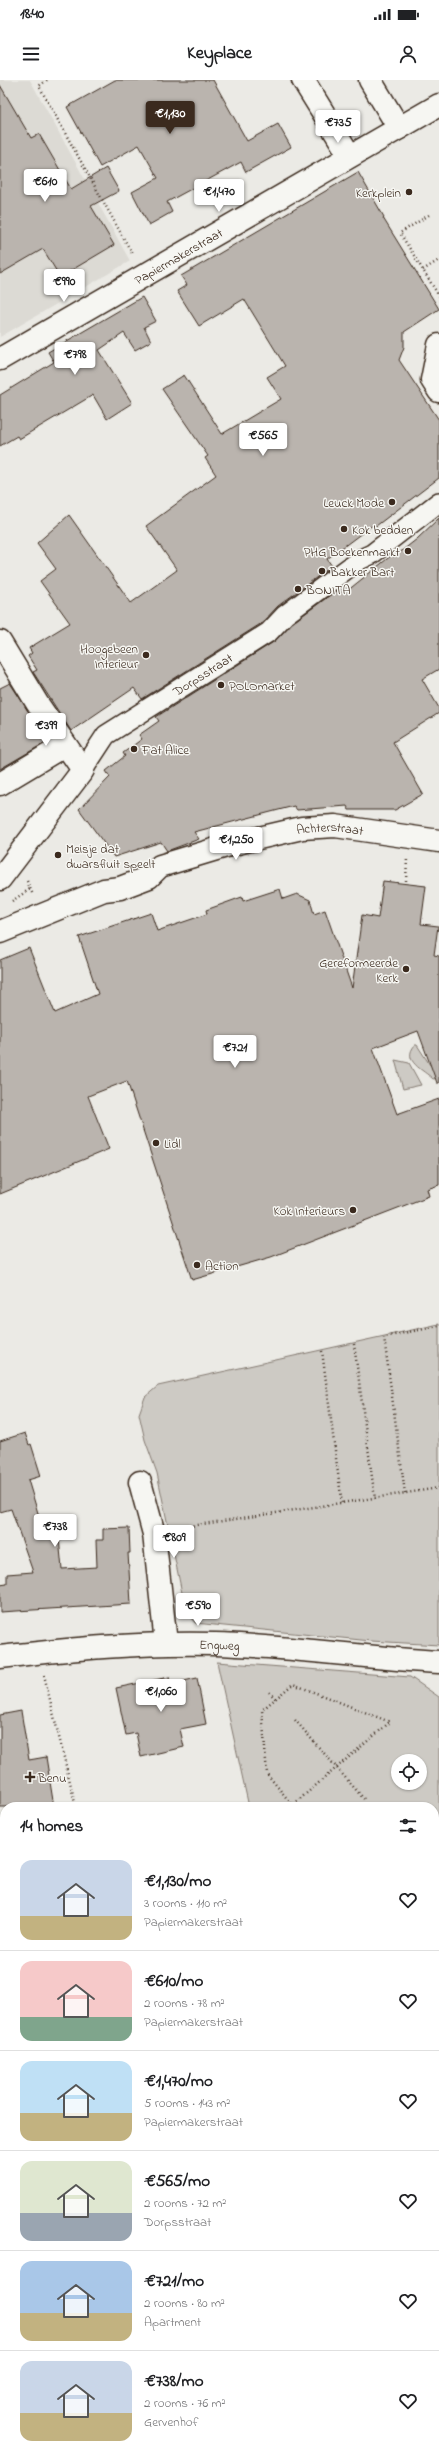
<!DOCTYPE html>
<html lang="en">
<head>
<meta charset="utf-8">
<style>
	body { margin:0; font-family:"Indie Flower",sans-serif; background:#f2f2f2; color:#202124; height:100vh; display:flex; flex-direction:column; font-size:15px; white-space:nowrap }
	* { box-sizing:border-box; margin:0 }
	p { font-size:13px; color:#757577 }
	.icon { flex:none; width:22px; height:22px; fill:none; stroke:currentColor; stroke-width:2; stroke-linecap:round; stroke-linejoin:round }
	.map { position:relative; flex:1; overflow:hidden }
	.sheet { position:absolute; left:0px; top:1722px; width:439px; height:656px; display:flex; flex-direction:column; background:#fff; border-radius:16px 16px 0 0; box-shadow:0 1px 3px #0004 }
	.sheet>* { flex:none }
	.tools { position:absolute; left:391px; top:1674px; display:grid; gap:8px }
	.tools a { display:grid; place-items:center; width:36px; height:36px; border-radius:50%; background:#fff; box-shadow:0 1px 3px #0004; font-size:20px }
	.price { position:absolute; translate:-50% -34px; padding:0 9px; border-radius:4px; background:#fff; color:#222; font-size:13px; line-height:26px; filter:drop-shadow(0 1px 2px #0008) }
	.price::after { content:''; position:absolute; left:50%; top:24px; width:12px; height:9px; margin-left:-6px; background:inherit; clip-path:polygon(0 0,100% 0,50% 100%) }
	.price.current { background:#3b2a1e; color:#fff }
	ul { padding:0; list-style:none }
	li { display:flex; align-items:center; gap:12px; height:100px; padding:0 20px }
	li+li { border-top:1px solid #e0e0e0 }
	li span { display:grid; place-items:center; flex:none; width:112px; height:80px; border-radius:12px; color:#555 }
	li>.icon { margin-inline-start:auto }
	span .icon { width:48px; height:48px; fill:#fffc; stroke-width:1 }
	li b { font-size:17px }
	h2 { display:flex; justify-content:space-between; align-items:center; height:48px; padding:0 20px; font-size:17px }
	.status { display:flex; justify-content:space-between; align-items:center; height:28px; padding:0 20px; background:#fff; direction:ltr }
	.status svg { height:11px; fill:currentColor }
	header { display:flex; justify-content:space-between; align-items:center; height:52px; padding:0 20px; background:#fff; font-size:18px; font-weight:700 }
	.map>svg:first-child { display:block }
</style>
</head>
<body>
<div class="status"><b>18:40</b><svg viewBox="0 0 49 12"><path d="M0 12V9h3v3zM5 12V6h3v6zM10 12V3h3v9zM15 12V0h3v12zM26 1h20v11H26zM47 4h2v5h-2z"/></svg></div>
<header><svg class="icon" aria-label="menu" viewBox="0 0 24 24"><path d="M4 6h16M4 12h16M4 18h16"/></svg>Keyplace<svg class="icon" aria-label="person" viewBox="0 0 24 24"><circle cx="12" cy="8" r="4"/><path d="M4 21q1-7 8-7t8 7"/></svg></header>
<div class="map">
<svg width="439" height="2378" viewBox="0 0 439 2378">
	<rect width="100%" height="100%" fill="#ebeae5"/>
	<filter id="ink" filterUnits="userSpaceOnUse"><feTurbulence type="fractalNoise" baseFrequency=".025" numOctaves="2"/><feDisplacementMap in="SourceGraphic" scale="8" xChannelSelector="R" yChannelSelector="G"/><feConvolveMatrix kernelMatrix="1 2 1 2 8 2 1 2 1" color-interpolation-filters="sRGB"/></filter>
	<g filter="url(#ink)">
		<path fill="#dcdad4" d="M0,0H30L130,181L0,257Z"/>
		<path fill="#cdcac4" stroke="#847a71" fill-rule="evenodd" d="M415,965H417L430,985L439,980L438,998L433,999C424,990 401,981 415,965Z
			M395,980L409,983L421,1005L403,1009Z
			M439,1244V1565L371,1561L195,1543L186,1532L157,1393L145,1360L139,1334L145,1317L158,1306Z
			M217,1582L410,1597L439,1617V2132L434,2133V1727H249ZM398,1681H420V1703H398Z
			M0,2125L5,2153V2373H54V2378H0Z"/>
		<path fill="#bab4ae" stroke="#3b2a1e" d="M115,0H213L247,61L278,44L291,67L246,92L241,82L167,122L172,132L149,145L132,112L158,98L139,65L100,87L67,27Z
			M0,5L31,58L39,54L71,109L106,88L119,111L91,126L114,165L60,197L43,169L0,194Z
			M358,92L384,137L383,138L439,229L404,252V267L399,280L439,340V398L376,446L374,444L327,479L332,486L278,526L262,543L142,619L134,608L71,651L33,592L37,590L28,576L32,573L29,568L70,543L40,501L56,489L37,463L69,435L131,523L177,490L146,446L216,395L205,378L208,376L162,309L184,295L222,354L281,319L267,297L285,286L244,219L199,246L177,211L187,205L181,196Z
			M142,217L156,241L144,247L151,261L135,270L124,253L99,270L132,323L107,339L93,315L19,359L17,356L0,366V315L54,282L48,272Z
			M439,438V589L422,599L439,628V633L393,662L423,714L395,730H349L347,726L297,730L294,726L194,752L199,759L167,771L161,762L114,777L79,729L110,697L106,691L125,676L123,673L142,659L139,655L159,641L156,637L275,561L292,543L344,505L347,511L392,475L394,477L417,459Z
			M10,603L48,661L0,689V608Z
			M383,801L426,806L421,844L438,846L434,875L439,876V1003H437L418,951L373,968L397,1034L439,1019V1105L427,1109L429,1116L271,1177L192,1200L127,1001L88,1016L109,1069L0,1114V880L29,868L55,933L98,914L79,857L151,833L157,851L207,834L206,830L242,817L243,821L280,809L283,819L297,814L310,820L314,834L325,830L352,908L362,835L378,838Z
			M25,1353L29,1365L31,1364L41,1396L28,1400L41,1443L57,1438L62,1489L97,1487L96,1460H103V1449L129,1448L130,1473H128L131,1524L0,1532V1505L7,1504V1494L33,1492L11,1429L0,1432V1361Z
			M169,1597L170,1604L197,1598L206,1644L180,1649L184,1667L141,1677L136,1653L126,1655L116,1608Z
			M21,1631L29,1680L46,1677L54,1727H0V1635Z"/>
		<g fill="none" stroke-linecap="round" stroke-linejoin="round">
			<defs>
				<g id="pedestrian">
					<path id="s1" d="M83,690L106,655L269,552L285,535L359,480L372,474L439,422"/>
				</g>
				<g id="minor">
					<path d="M303,0L350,76"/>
					<path d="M370,0L399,48"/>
					<path d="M439,265L432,300L439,311"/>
					<path id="s2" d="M0,279L439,25"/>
					<path d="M0,562L37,623L83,690L0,799"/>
					<path d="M0,704L65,665"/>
					<path id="s3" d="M0,852L104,810L120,808L149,797L160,786L233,764L302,748L335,746L439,761"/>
					<path d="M140,1402L154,1454L166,1563"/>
					<path d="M434,2246L439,2245"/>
					<path d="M166,2373V2378"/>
					<path d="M400,2373V2378"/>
				</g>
				<g id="tertiary">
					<path id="s4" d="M0,1577C71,1569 143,1562 215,1564C290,1566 364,1578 439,1582"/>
				</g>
			</defs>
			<use href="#pedestrian" stroke="#3b2a1e" stroke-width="22"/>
			<use href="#minor" stroke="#3b2a1e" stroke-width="25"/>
			<use href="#tertiary" stroke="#3b2a1e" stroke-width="25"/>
			<path stroke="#3b2a1e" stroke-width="2.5" stroke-dasharray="1 3" stroke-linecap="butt" d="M47,0L39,6L133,175
				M429,135L400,153L439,216
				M423,190L439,180
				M27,801L33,815
				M406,801L407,778
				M12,821L30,809
				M354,1264L375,1419
				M322,1271L342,1424
				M405,1413L384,1257L439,1246
				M177,1448L439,1408
				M44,1595L76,1727
				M269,1612L276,1619
				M295,1640L364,1719
				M294,1724L390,1642L293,1604L262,1630L267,1694L294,1727
				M434,1756H439
				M434,1792H439
				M434,1901H439
				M434,2042L439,2034
				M434,2090L439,2117
				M0,2213L5,2255
				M1,2220L5,2219
				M0,2303L5,2288"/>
			<use href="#pedestrian" stroke="#f6f6f2" stroke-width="19"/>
			<use href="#minor" stroke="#f6f6f2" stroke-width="22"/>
			<use href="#tertiary" stroke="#f6f6f2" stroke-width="22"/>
		</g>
	</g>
	<g fill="#3b2a1e" stroke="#f6f6f2" stroke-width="1.5">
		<circle cx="409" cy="112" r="4"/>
		<circle cx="392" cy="422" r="4"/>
		<circle cx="344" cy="449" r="4"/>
		<circle cx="408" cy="471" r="4"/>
		<circle cx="322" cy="491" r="4"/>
		<circle cx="298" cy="509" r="4"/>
		<circle cx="146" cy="575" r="4"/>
		<circle cx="221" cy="605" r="4"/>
		<circle cx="134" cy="669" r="4"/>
		<circle cx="58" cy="775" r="4"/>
		<circle cx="406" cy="889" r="4"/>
		<circle cx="156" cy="1063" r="4"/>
		<circle cx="353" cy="1130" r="4"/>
		<circle cx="197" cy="1185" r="4"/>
		<path d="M28 1691h4v4h4v4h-4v4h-4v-4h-4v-4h4z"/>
	</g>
	<g text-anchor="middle" stroke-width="3" stroke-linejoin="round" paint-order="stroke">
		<g font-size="13" fill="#3b2a1e" stroke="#f6f6f2" text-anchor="start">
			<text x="401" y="117" text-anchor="end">Kerkplein</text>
			<text x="384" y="427" text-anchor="end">Leuck Mode</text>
			<text x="352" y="454">Kok bedden</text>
			<text x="400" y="476" text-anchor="end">PHG Boekenmarkt</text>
			<text x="330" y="496">Bakker Bart</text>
			<text x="306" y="514">BONITA</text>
			<text x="138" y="573" text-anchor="end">Hoogebeen<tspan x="138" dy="15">Interieur</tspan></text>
			<text x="229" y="610">POLOmarket</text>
			<text x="142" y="674">Fat Alice</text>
			<text x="66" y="773">Meisje dat<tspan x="66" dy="15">dwarsfluit speelt</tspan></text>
			<text x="398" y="887" text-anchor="end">Gereformeerde<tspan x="398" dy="15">Kerk</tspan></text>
			<text x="164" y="1068">Lidl</text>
			<text x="345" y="1135" text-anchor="end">Kok Interieurs</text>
			<text x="205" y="1190">Action</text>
			<text x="38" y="1702">Benu</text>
		</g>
		<g font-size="13" fill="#3b2a1e" stroke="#f6f6f2">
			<text dy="5" stroke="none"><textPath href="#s2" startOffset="206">Papiermakerstraat</textPath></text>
			<text dy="5" stroke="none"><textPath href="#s1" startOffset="156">Dorpsstraat</textPath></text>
			<text dy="5" stroke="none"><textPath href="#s3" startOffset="350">Achterstraat</textPath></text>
			<text dy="5" stroke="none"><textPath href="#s4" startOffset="220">Engweg</textPath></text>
		</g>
	</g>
</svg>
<div class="tools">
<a><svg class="icon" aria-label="locate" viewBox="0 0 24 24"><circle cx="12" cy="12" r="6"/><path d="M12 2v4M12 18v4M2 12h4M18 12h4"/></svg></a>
</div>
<b class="price current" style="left:170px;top:55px">€1,130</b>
<b class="price" style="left:338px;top:64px">€735</b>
<b class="price" style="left:45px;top:123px">€610</b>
<b class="price" style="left:219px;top:133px">€1,470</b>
<b class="price" style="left:64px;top:223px">€990</b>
<b class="price" style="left:75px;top:296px">€798</b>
<b class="price" style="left:263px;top:377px">€565</b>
<b class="price" style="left:46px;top:667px">€399</b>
<b class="price" style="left:236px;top:781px">€1,250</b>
<b class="price" style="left:235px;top:989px">€721</b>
<b class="price" style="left:55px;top:1468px">€738</b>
<b class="price" style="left:174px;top:1479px">€809</b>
<b class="price" style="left:198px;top:1547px">€590</b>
<b class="price" style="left:161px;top:1633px">€1,060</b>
<section class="sheet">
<h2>14 homes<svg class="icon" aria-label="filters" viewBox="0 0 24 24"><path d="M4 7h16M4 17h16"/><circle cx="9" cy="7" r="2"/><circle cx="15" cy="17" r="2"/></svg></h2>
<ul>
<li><span style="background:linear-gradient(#c9d6e8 70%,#c2b280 0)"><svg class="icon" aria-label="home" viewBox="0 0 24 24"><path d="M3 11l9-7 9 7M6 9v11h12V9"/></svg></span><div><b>€1,130/mo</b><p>3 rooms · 110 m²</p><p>Papiermakerstraat</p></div><svg class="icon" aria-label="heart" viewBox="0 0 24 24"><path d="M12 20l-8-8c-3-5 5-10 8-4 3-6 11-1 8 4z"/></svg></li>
<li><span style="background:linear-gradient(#f6c9c9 70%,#7fa58c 0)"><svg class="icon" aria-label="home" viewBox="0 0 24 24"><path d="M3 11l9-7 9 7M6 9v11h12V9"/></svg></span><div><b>€610/mo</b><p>2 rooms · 78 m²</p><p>Papiermakerstraat</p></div><svg class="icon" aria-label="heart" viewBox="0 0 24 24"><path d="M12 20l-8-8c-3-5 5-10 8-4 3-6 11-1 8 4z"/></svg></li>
<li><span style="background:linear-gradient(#bfe0f5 65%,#c2b280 0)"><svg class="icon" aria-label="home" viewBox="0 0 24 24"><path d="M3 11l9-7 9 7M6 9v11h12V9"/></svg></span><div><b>€1,470/mo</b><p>5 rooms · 143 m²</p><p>Papiermakerstraat</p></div><svg class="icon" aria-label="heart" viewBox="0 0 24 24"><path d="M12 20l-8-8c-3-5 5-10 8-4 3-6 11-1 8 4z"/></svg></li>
<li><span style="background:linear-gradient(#dfe7d0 65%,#9aa5b1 0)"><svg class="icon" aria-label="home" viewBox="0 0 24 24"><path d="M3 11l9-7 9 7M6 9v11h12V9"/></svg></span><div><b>€565/mo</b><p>2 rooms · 72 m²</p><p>Dorpsstraat</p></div><svg class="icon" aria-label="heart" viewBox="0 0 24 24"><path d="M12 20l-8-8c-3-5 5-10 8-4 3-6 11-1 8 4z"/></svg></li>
<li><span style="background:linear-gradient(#a9c7e8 65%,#c2b280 0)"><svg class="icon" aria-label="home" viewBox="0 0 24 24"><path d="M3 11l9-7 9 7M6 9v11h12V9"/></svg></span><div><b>€721/mo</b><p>2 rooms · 80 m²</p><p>Apartment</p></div><svg class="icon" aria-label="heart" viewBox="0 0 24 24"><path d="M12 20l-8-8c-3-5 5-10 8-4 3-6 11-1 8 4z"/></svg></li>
<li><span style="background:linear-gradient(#c9d6e8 65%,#c2b280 0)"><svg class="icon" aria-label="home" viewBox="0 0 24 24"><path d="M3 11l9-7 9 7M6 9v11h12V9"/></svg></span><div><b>€738/mo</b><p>2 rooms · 76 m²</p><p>Gervenhof</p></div><svg class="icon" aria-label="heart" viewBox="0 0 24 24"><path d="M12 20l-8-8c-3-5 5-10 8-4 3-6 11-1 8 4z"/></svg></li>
</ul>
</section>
</div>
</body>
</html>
